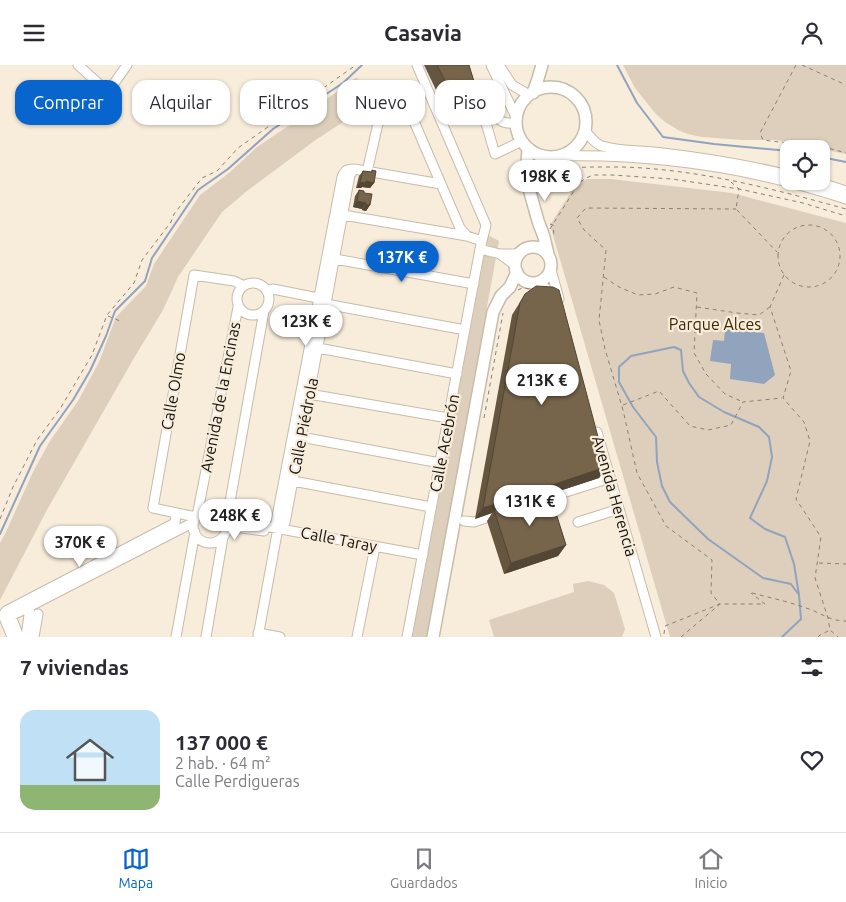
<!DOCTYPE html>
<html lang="es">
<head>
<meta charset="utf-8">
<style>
	body { margin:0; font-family:Ubuntu,sans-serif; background:#f2f2f3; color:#2b2b33; height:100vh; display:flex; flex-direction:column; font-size:19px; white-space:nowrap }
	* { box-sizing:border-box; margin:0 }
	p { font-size:16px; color:#7c7c81 }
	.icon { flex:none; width:28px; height:28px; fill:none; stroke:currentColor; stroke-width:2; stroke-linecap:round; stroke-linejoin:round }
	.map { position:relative; height:572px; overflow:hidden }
	.drawer { display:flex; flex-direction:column; background:#fff; flex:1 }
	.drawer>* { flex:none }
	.top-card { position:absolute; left:15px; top:15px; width:500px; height:45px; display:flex; gap:10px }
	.controls { position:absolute; left:780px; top:75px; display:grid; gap:10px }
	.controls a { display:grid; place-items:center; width:50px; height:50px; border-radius:10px; background:#fff; box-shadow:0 1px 4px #0004; font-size:25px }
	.price { position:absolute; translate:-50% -42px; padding:0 11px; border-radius:18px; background:#fff; color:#222; font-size:16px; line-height:32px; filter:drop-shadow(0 1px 2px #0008) }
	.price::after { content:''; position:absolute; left:50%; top:30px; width:15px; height:11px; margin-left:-8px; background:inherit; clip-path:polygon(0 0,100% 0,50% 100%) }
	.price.active { background:#0865ce; color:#fff }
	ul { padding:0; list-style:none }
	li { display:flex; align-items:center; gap:15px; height:125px; padding:0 20px }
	li span { display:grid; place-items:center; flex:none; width:140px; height:100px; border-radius:15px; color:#555 }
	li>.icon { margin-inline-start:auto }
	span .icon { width:60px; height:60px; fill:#fffc; stroke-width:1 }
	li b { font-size:21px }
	h2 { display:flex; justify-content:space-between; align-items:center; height:60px; padding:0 20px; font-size:21px }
	.tag { padding:0 18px; border-radius:15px; background:#fff; box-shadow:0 1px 4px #0004; font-size:18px; line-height:45px }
	.tag.active { background:#0865ce; color:#fff }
	header { display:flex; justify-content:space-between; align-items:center; height:65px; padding:0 20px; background:#fff; font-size:22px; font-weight:700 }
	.dock { display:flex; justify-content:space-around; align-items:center; height:70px; border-top:1px solid #e1e1e2; background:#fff; font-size:14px; color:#7c7c81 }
	.dock a { display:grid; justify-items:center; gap:2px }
	.dock .active { color:#0865ce }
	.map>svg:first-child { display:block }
</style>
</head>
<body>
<header><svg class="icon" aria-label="menu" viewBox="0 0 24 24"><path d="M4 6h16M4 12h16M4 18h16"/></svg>Casavia<svg class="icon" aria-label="person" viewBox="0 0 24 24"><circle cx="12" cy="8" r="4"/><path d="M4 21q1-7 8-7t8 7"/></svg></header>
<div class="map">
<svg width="846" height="572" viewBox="0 0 846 572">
	<rect width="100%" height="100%" fill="#f8ecdb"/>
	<path fill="#ddcfbb" d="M623,0H846V89L776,75H742L702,72L688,69L678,65L665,57L655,48L635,23Z
		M356,13L361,16L357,48L317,74L247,126L222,147L178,212L163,245L134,293L48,443L0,535V478L5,469L33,407L50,376L78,336L99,297L116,252L146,221L154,199L200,130L229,108L257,82L303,51Z
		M587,114H611L732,128L846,158V572H670L550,160L575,121Z
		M488,170L499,176L427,572H412Z
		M588,516L604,520L614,528L625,564L622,572H494L489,555L574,527L573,519Z"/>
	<path fill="#91a3bd" d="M725,264L764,268L775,310L764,319L730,314L731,299L710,296L713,275L724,276Z"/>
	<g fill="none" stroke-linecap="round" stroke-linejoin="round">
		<path stroke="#91a3bd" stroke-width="2" d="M617,0L637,38L663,72L714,79L789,86
			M821,92L846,97
			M0,469L40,381L73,335L90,306L106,271L115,246L145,216L152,193L198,125L228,104L273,64L343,18L362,0
			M782,572L801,554L799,530L794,499L785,472L765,464L750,453L767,416L772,392L769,372L759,362L724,347L699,332L689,318L683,306L681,285L674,282L631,291L619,302V317L633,342L656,372L657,397L662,421L670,437L708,474L763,513L791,519L799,530"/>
		<defs>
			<path id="minor" d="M78,0L108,27L127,0
				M417,0L486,160L480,184L500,189H519
				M491,0L517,54
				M499,0L512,20L529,30
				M516,58C503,59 499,57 493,45L483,48L495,89L522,76
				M585,66C590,71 595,79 602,81C621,87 643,85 663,88C705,93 747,100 789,110
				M561,91C657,89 755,104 846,134
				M367,107L384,32C392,24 397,25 404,33L441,119L460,163L467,171L482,176
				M815,116L846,126
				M343,150L467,171
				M500,189L515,200
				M335,194L474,219
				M551,205L559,234
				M237 234a16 16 0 1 1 32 0a16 16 0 1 1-32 0Z
				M537,218L552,227
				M266,225L273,224L318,233
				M326,239L465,265
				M318,283L457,309
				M309,329L448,353
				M597,367L656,572
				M301,372L440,398
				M293,416L431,442
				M541,435L610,413
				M193 461a17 17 0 1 1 34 0a17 17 0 1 1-34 0Z
				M197,451L238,242
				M196,452L153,443L194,210L234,216L244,221
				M225,453L228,448L264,246
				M226,454L423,490
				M464,456L474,457L500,448
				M578,457L619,444
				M227,461L264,466
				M275,462L342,112C345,105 347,104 354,104L441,119
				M258,568L280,572
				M12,572L3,550L6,546L175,458L176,448
				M19,572L11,551L194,457
				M26,572L30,542
				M34,572L38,549
				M176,572L195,467
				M206,572L223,472
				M258,572L278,463L285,458L350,110L354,104
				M357,572L374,487
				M407,572L480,184"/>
			<path id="major" d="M516 57a35 35 0 1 1 70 0a35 35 0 1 1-70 0Z
				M533,28L537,17L542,0
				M528,84L526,113L538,156L544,172L548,189
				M529,123L532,111L546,92
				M515 200a18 18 0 1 1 36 0a18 18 0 1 1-36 0Z
				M433,572L493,247L501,231L510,222L517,207"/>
		</defs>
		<use href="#minor" stroke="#c7bcac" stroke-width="11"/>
		<use href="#major" stroke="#c7bcac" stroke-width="14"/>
		<path stroke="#898176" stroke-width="1" stroke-dasharray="4 4" stroke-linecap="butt" d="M796,0L760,68L763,75L828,83L846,88
			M802,0L846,20
			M296,43L303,53
			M550,103C563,102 576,103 588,102C599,102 611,102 622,102C697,104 774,124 846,144
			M731,117L739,124L736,144L777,187
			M550,159L553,160L554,170
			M778 191a31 31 0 1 1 62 0a31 31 0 1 1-62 0Z
			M550,164L579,118L586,113L593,110H612L672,114L739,124L803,138L846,151
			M784,210L770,242L791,306L783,333L804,357L810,376L796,434L821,472L815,513L828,553L830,565L838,572
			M604,212L619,222L638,230L655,229L674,222L697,228L694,288L706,309L725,329L743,337
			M518,225L522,223L532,224
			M697,242L737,248L759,250L770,242
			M108,251L120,256
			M623,340L659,326L690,361L708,365L731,360L743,337L782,333
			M484,353L503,248
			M0,454L13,422L37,375L60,344L92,290L107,250L134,218L142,195L171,157L174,149L202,113L217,106L238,83L356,0
			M819,498L846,499
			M752,528C771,533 790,537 809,544C823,549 830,556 846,556
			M664,569L665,561L720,539H765L751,528
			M681,572L720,539L711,528L712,495L666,461L637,408L623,345L605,284L599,255L606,185L584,165L577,153L586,143L736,144
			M818,572L820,570L830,565"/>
		<use href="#minor" stroke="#fff" stroke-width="9"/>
		<use href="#major" stroke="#fff" stroke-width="11"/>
	</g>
	<path fill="#655640" d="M424,0H469L479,33L471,45L449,52Z
		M372,105L374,118L370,123L362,122L361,123H356L359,111L363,106L371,107Z
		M359,125L364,128L370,140L366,146L362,145V144L353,142L355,131Z
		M525,229L606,402L599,413L550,429L566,480L558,491L504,509L487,456L492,448L475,454L512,250Z"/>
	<path fill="#534634" d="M479,33L471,45L449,52L457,40Z
		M366,116L374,118L370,123L362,122L361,123H356L360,117Z
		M357,136L366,138L362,144L353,142Z
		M366,140H370L366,146L362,145Z
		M606,402L599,413L495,447L494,445L492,448L475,454L483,443Z
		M566,480L558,491L504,509L511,498Z"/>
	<path fill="#76644b" stroke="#534634" d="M437,0H469L479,33L457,40Z
		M372,105L376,106L374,118L366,116L365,118L360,117L363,106L372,107Z
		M359,125L364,126V128L372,129L370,140H366V138L357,136Z
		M536,221L553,222L559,225L606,402L483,443L520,238L525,229Z
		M549,426L566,480L511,498L494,445Z"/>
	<g text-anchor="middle" stroke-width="4.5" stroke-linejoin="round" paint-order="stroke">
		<g font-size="16" fill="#3d2803" stroke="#f8ecdb">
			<text x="715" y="265">Parque Alces</text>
		</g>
		<g font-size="16" fill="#16120d" stroke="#f8ecdb">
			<text transform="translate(173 326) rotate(-80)" y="6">Calle Olmo</text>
			<text transform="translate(220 332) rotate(-79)" y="6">Avenida de la Encinas</text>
			<text transform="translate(303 361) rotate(-79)" y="6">Calle Piédrola</text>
			<text transform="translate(444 378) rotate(-79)" y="6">Calle Acebrón</text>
			<text transform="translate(615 431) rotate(74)" y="6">Avenida Herencia</text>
			<text transform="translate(339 474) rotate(11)" y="6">Calle Taray</text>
		</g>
	</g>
</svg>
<div class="controls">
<a><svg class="icon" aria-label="locate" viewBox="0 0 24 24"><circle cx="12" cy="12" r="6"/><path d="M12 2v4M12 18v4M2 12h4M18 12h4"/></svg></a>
</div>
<b class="price" style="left:545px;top:137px">198K €</b>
<b class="price active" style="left:402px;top:218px">137K €</b>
<b class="price" style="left:306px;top:282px">123K €</b>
<b class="price" style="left:542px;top:341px">213K €</b>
<b class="price" style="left:530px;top:462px">131K €</b>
<b class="price" style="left:235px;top:476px">248K €</b>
<b class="price" style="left:80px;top:503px">370K €</b>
<div class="top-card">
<a class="tag active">Comprar</a>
<a class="tag">Alquilar</a>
<a class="tag">Filtros</a>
<a class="tag">Nuevo</a>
<a class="tag">Piso</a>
</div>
</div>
<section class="drawer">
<h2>7 viviendas<svg class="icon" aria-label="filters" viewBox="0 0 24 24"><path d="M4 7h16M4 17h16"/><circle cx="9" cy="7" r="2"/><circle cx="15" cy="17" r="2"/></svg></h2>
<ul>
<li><span style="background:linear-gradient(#bfe0f5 75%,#8fb573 0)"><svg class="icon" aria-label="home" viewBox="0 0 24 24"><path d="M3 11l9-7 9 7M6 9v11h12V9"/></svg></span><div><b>137 000 €</b><p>2 hab. · 64 m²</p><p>Calle Perdigueras</p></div><svg class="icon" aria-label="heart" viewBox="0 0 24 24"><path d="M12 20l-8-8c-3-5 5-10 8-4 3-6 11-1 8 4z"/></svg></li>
</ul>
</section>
<nav class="dock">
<a class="active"><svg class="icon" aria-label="map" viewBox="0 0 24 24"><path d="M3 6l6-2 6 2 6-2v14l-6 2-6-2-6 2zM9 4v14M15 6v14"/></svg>Mapa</a>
<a><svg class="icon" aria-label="saved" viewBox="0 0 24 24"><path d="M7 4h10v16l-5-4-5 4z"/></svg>Guardados</a>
<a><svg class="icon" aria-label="home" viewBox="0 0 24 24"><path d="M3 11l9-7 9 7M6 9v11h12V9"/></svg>Inicio</a>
</nav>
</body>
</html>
